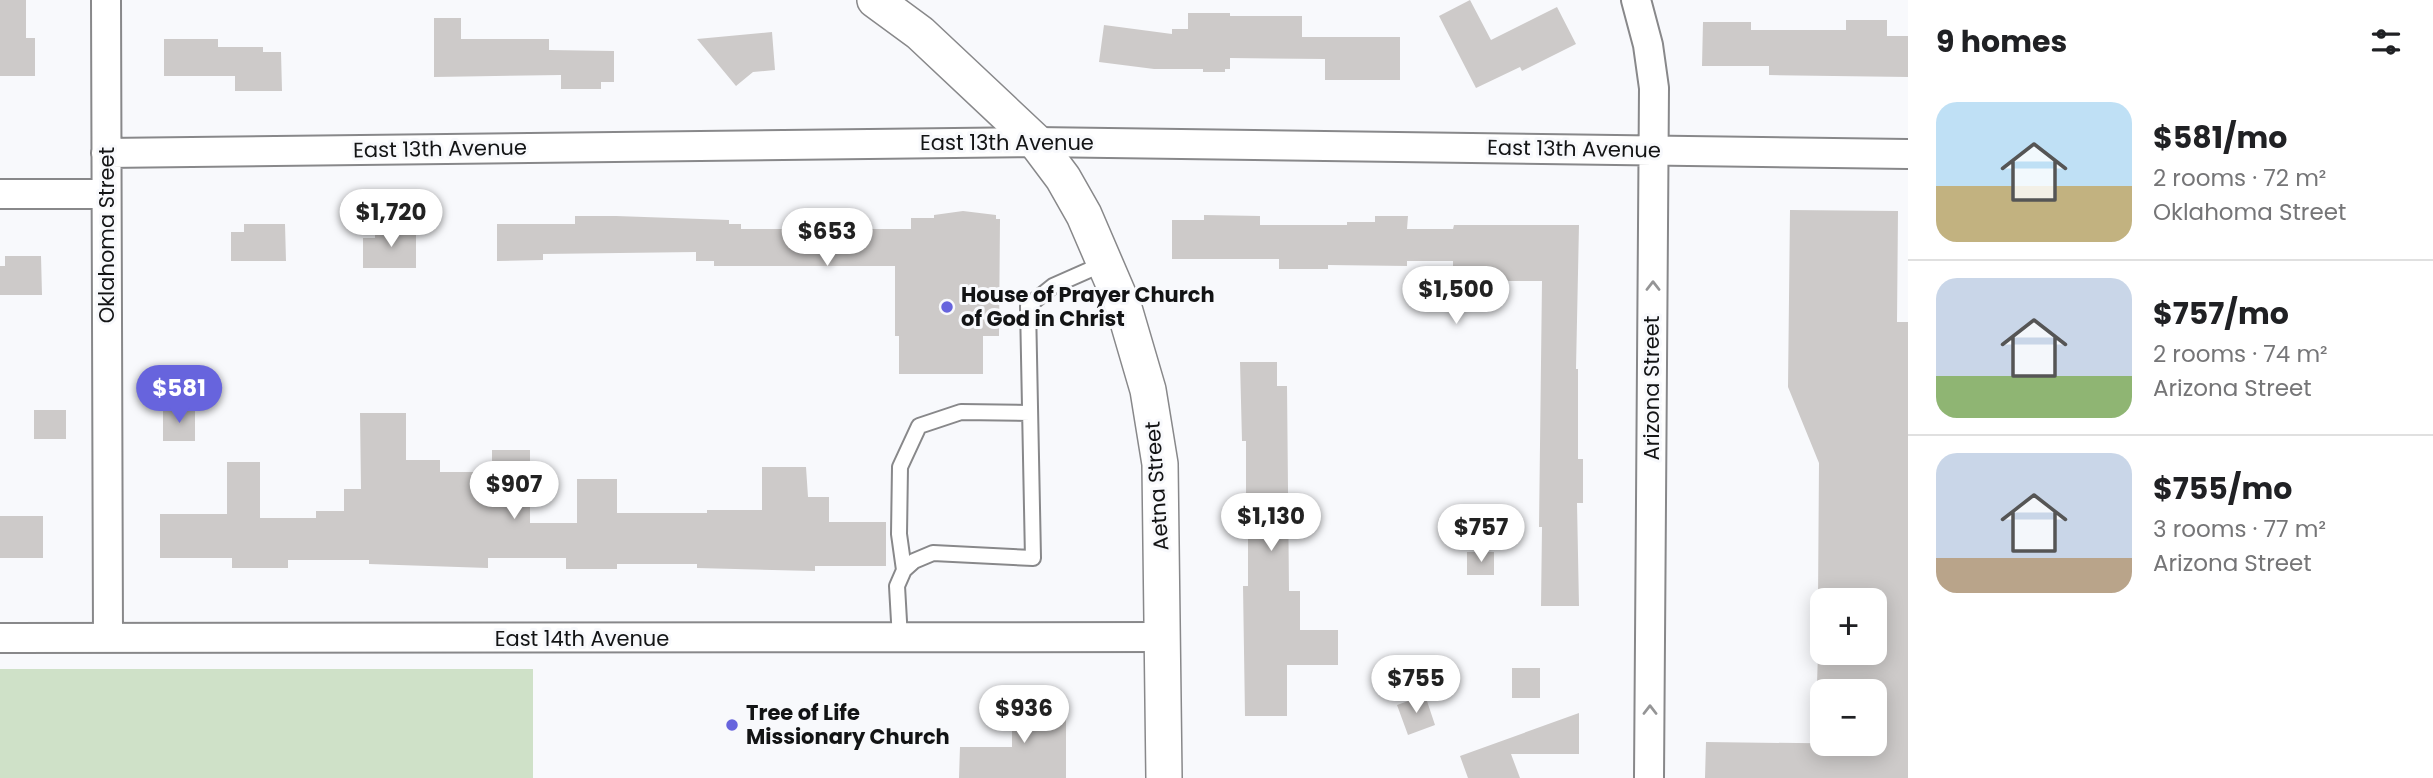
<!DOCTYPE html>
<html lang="en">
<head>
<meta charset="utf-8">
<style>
	body { margin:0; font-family:Poppins,sans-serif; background:#f6f6f6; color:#202124; height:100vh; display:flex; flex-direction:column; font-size:26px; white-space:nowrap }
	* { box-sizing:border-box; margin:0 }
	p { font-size:23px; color:#757577 }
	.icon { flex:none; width:38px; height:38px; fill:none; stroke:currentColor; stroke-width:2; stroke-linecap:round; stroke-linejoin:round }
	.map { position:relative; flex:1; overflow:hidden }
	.details { display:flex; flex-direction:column; background:#fff; width:525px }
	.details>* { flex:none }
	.tools { position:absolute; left:1810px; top:588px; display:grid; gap:14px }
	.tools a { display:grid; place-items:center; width:77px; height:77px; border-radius:14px; background:#fff; box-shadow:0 4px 18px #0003; font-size:35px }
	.price { position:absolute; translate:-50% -60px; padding:0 16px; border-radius:24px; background:#fff; color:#222; font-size:23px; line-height:46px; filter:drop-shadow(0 2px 4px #0008) }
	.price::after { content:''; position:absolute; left:50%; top:42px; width:21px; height:16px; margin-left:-10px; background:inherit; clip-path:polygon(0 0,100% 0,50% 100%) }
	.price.selected { background:#6764dd; color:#fff }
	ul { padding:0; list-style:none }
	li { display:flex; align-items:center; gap:21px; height:175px; padding:0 28px }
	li+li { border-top:2px solid #e0e0e0 }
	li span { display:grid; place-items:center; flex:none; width:196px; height:140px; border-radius:21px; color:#555 }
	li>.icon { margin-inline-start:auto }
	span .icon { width:84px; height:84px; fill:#fffc; stroke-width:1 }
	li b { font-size:30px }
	h2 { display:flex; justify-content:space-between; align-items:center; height:84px; padding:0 28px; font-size:30px }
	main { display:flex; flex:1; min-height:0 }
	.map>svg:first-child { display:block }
</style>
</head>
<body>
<main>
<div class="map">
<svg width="1908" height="778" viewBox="0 0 1908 778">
	<rect width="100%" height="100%" fill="#f8f9fc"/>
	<path fill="#cfe1c8" d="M0,669H533V778H0Z"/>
	<path fill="#cdcac9" d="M0,0H26V38H35V76H0Z
		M1470,0L1491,40L1557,7L1576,44L1522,71L1520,67L1476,88L1439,16Z
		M1188,13H1230V16H1302V37H1400V80H1325V59L1230,58V69H1225V72H1203V69H1154L1099,62L1104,25L1172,34V29H1188Z
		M434,18H461V39H549V50L614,51V82H601V89H561V75L434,77Z
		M1846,20H1887V36H1908V77L1769,75V66H1702L1703,22H1751V30H1846Z
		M772,32L775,70L753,72L736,86L697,39Z
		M164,39H218V47H263V52H281L282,91H235V76H164Z
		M1790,210L1898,211L1897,322H1908V778H1705L1706,742L1874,744V691H1832V684H1817L1818,653H1874V600H1818L1819,463L1788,387Z
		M963,211L996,215V219H1000L999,336H983V374H899V336H895V266H714V261H696V252L543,254V260L497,261V224H575V216H616L729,220V224H741V229H911V218H934V215Z
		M1204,215L1260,216V225H1347V222H1375V216H1408L1407,229H1453L1454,225H1579L1576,369H1578V459H1583V503H1577L1579,606H1541L1542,527H1539L1542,281H1453V261H1407V266L1328,265V269H1279V259H1172V220H1204Z
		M244,224H285L286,261H231V232H244Z
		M375,229H416V268H363V238H375Z
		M5,256H41L42,295H0V266H5Z
		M1240,362H1277V386H1287L1289,591H1300V630H1338V665H1287V716H1245L1243,586H1248V533H1246V441H1242Z
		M34,410H66V439H34Z
		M163,410H195V441H163Z
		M360,413H406V460H440V472H492V450H530V523H577V479H617V513H707V510H762V467H806L808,497H829V522H886V566H815V571L697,568V564H617V569H566V558H488V568L369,564V560H288V568H232V558H160V514H227V462H260V518H316V511H344V489H361Z
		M0,516H43V558H0Z
		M1467,552H1494V575H1467Z
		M1512,668H1540V698H1512Z
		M1425,695L1435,725L1408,735L1397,705Z
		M1012,699H1066V778H959L960,747H1012Z
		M1579,713V754H1511L1520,778H1468L1460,756Z"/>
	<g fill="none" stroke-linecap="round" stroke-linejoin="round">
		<defs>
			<path id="service" d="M904,570L899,534L900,467L919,426L961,412L1030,413
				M900,639L897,586L904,570L914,561L933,553L1033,558L1028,306L1053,286L1105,263"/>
			<path id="minor" d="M106,0L108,638
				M1636,0L1648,45L1654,88L1649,778
				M106,153L1036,142L1908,154
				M0,194H106
				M0,638L1164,637"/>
			<path id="tertiary" d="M875,0L920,33L1036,142L1063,178L1084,215L1124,308L1148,390L1160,464L1164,778"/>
		</defs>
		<use href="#service" stroke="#88888a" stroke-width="18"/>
		<use href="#minor" stroke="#88888a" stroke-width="32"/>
		<use href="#tertiary" stroke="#88888a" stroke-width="38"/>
		<use href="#service" stroke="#fff" stroke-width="14"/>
		<use href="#minor" stroke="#fff" stroke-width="28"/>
		<use href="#tertiary" stroke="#fff" stroke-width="35"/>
	</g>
	<defs><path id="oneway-chevron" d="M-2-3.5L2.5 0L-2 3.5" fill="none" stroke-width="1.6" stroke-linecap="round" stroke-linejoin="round" transform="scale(1.75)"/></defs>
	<g stroke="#959596">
		<use href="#oneway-chevron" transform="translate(1653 286) rotate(-90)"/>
		<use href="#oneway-chevron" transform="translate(1650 710) rotate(-90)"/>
	</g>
	<g fill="#6764dd" stroke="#f8f9fc" stroke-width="2.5">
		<circle cx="947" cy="307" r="7"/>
		<circle cx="732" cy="725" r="7"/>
	</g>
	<g text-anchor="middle" stroke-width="6" stroke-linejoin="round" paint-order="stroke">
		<g font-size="21" fill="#131415" stroke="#f8f9fc">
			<text x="1007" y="150">East 13th Avenue</text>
			<text transform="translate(440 149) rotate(-1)" y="7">East 13th Avenue</text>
			<text transform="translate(1574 149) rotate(1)" y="7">East 13th Avenue</text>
			<text transform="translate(107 235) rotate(-90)" y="7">Oklahoma Street</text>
			<text transform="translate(1652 388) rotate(-90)" y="7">Arizona Street</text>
			<text transform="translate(1157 486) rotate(-94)" y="7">Aetna Street</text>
			<text x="582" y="646">East 14th Avenue</text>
		</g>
		<g font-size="21" font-weight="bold" fill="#131415" stroke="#f8f9fc" text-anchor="start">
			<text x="961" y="302">House of Prayer Church<tspan x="961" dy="24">of God in Christ</tspan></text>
			<text x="746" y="720">Tree of Life<tspan x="746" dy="24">Missionary Church</tspan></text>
		</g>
	</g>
</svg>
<div class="tools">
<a>+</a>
<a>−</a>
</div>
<b class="price" style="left:391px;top:249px">$1,720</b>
<b class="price" style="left:827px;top:268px">$653</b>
<b class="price" style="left:1456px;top:326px">$1,500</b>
<b class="price selected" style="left:179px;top:425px">$581</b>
<b class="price" style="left:514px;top:521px">$907</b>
<b class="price" style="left:1271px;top:553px">$1,130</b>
<b class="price" style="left:1481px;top:564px">$757</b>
<b class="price" style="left:1416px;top:715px">$755</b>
<b class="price" style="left:1024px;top:745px">$936</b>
</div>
<section class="details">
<h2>9 homes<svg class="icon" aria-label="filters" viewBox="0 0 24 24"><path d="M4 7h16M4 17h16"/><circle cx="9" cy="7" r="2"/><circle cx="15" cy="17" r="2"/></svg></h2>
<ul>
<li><span style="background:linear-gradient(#bfe0f5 60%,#c2b280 0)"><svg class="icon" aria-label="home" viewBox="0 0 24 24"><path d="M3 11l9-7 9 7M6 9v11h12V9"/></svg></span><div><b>$581/mo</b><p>2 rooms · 72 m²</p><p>Oklahoma Street</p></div></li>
<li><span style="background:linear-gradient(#c9d6e8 70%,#8fb573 0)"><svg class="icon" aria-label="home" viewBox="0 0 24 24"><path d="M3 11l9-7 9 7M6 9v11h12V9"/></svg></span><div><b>$757/mo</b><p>2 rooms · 74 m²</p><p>Arizona Street</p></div></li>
<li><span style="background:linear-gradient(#c9d6e8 75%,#b9a48a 0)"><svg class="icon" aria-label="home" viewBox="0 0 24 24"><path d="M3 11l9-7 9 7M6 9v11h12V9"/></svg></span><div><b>$755/mo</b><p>3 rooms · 77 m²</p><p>Arizona Street</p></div></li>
</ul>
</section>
</main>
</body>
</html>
